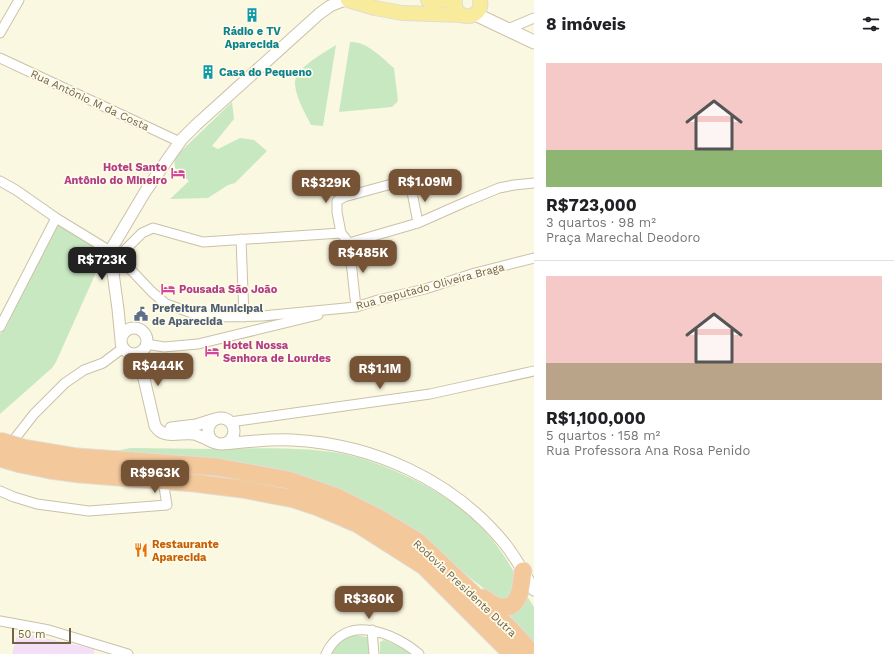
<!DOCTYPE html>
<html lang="pt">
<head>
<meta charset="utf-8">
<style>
	body { margin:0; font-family:"Work Sans",sans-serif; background:#f6f6f6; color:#202124; height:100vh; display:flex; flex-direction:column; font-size:15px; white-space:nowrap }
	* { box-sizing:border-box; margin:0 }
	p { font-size:13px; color:#757577 }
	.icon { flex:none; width:22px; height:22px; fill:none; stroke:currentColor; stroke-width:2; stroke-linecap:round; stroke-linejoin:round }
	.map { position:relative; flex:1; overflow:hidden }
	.drawer { display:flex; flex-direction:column; background:#fff; width:360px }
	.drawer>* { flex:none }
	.scale { position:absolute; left:12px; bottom:10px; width:59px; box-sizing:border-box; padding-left:4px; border:2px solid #71624a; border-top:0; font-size:11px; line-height:14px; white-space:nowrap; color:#71624a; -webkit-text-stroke:3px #fefbe8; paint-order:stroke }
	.price { position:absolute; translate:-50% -34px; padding:0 9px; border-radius:8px; background:#775336; color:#fff; font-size:13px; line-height:26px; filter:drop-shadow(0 1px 2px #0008) }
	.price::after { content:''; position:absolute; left:50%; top:24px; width:12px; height:9px; margin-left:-6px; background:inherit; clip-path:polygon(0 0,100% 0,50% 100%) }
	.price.current { background:#222; color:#fff }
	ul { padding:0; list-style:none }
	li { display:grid; align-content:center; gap:8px; height:212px; padding:0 12px }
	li+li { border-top:1px solid #e0e0e0 }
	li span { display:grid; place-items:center; height:124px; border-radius:0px; color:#555 }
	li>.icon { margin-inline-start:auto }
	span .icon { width:72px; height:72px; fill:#fffc; stroke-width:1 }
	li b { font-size:17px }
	h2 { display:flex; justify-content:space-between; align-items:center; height:48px; padding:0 12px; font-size:17px }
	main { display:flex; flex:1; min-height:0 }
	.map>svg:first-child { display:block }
</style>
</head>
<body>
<main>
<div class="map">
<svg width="534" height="654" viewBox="0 0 534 654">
	<rect width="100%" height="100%" fill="#fbf8e2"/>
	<path fill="#f4dff7" d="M18,632L94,649V654H12Z"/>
	<path fill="#c8e8c1" d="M350,42C367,41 382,58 394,68L398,101L392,107L339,112Z
		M336,45L323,126L311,125C305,113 296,98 295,84C294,68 324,53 336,45Z
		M232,102L234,119L212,146L218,149L240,138L254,140L267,151L235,183L228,185L208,198L170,199L189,181L175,168L174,158Z
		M56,220L103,252V257L56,362L52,368L0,414V334L6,328Z
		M130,448C159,448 189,449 218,449C258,448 300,447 339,453C361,457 382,465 402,474C455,498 492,528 518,580L509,598L500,599L491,594L469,577L433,545L333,488L304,476L273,468L234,461L196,457L116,451Z
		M525,593L534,607V648L503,614C521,614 521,609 525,593Z
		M354,635L367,637L369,643L370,654H330C336,645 343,638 354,635Z
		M384,640L405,648L412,654H380V642Z"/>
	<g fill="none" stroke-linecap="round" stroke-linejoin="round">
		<defs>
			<path id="minor" d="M508,29L534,18
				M0,33L19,0
				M0,58L180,142
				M0,181L16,190L56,218L110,251L132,271L152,292L166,304L195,314L216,317L262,316L356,307L378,300L425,289L475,273L534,258
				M241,239L244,317
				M349,243L418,223L470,200L499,188L514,185L534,183
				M117,258L142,233L153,228L203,242L341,233
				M356,307L349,243L341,233L337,212V201L344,197L399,182L406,183L411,187L418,223
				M0,327L56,218
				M146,344L164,347L198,344L318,315
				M230,422L430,394L534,371
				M9,446L34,414L65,383L84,370L103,363L123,348
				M0,491L14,497L37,504L89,511L167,505L163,481
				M0,621L49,630L128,654
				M372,630L374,654
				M326,654C345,613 393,632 419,654"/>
			<path id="tertiary" d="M121 341a13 13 0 1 1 26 0a13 13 0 1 1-26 0Z
				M121,340L118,309L110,251L145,192L172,153L182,139L196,125L319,14L330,6L345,0
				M138,353L155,426C164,440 180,432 194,434C201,436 208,440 215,443
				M208 431a13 13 0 1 1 26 0a13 13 0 1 1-26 0Z
				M171,428L196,425L215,419
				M222,444C245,442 268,439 292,440C373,444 453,480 505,544C516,558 525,574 534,590"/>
			<path id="secondary" d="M475,14L534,42"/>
			<path id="primary" d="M348,0L375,8L402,13L462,15
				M428,0H445
				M455,0C452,22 484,21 480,0"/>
			<path id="motorway" d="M23,448L77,457L217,467L288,480L337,497L377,517L417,541L510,629L533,654
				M21,464L50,470L80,474L194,483L242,489L294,499L318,507L358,524L424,566L512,654
				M484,598C490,603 496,608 504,607C521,607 521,584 523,571"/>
		</defs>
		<use href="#minor" stroke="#cbc1a9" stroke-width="11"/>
		<use href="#tertiary" stroke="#cbc1a9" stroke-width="13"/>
		<use href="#secondary" stroke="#cfc2a8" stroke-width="15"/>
		<use href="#primary" stroke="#e0dcd7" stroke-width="16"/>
		<use href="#motorway" stroke="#e0dcd7" stroke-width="19"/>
		<use href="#minor" stroke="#fff" stroke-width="9"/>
		<use href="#tertiary" stroke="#fff" stroke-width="11"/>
		<use href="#secondary" stroke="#fff" stroke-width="13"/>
		<use href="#primary" stroke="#f8ec9c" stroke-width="14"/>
		<use href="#motorway" stroke="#f3c89b" stroke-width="17"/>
		<defs>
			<path id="motorway-bridge" d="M0,441L23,448
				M0,458L21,464"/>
		</defs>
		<use href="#motorway-bridge" stroke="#e0dcd7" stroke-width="19" stroke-linecap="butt"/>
		<use href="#motorway-bridge" stroke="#f3c89b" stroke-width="17"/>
	</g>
	<defs>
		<symbol id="building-bare" viewBox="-9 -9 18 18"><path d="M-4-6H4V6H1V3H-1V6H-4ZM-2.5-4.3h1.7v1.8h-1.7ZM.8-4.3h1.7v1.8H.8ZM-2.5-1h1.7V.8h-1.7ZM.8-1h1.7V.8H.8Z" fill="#0f9aa8" stroke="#fefbe8" stroke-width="2.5" paint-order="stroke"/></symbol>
		<symbol id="hotel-bare" viewBox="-9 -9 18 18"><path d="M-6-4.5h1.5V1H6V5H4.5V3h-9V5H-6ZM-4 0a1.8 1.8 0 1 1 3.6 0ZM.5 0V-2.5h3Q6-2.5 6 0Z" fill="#d1479c" stroke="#fefbe8" stroke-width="2.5" paint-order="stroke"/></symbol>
		<symbol id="civic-bare" viewBox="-9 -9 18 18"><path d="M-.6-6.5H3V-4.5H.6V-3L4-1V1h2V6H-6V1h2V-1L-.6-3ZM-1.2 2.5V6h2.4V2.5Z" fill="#5c6f8a" stroke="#fefbe8" stroke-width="2.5" paint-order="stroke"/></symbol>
		<symbol id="restaurant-bare" viewBox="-9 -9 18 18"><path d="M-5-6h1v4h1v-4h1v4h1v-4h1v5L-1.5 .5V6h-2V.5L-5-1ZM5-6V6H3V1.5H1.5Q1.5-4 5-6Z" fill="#e8710a" stroke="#fefbe8" stroke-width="2.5" paint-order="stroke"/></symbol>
	</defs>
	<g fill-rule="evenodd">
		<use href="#building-bare" x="242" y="5" width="20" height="20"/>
		<use href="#building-bare" x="198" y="62" width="20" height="20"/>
		<use href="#hotel-bare" x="168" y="163" width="20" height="20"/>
		<use href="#hotel-bare" x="158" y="279" width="20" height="20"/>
		<use href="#civic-bare" x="131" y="304" width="20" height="20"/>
		<use href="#hotel-bare" x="202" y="341" width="20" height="20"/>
		<use href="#restaurant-bare" x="131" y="540" width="20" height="20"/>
	</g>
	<g text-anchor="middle" stroke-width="3.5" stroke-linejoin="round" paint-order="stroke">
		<g font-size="11" font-weight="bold" fill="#0d838f" stroke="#fefbe8">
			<text x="252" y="35">Rádio e TV<tspan x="252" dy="13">Aparecida</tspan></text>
			<text x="219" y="76" text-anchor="start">Casa do Pequeno</text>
		</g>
		<g font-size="11" fill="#71624a" stroke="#fefbe8">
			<text transform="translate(90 100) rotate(25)" y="4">Rua Antônio M da Costa</text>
			<text transform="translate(430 286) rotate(-15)" y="4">Rua Deputado Oliveira Braga</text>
			<text transform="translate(465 588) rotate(43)" y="4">Rodovia Presidente Dutra</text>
		</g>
		<g font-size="11" font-weight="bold" fill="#b23c85" stroke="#fefbe8" text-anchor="start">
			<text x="167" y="171" text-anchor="end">Hotel Santo<tspan x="167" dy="13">Antônio do Mineiro</tspan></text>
			<text x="179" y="293">Pousada São João</text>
			<text x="223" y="349">Hotel Nossa<tspan x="223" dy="13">Senhora de Lourdes</tspan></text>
		</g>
		<g font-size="11" font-weight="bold" fill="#4e5e75" stroke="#fefbe8" text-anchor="start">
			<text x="152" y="312">Prefeitura Municipal<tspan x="152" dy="13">de Aparecida</tspan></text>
		</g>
		<g font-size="11" font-weight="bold" fill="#c56008" stroke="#fefbe8" text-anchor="start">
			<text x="152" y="548">Restaurante<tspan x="152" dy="13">Aparecida</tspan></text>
		</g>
	</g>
</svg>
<div class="scale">50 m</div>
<b class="price" style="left:425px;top:203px">R$1.09M</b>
<b class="price" style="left:326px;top:204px">R$329K</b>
<b class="price" style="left:363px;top:274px">R$485K</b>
<b class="price current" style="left:102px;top:281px">R$723K</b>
<b class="price" style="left:158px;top:387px">R$444K</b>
<b class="price" style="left:380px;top:390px">R$1.1M</b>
<b class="price" style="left:155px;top:494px">R$963K</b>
<b class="price" style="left:369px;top:620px">R$360K</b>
</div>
<section class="drawer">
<h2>8 imóveis<svg class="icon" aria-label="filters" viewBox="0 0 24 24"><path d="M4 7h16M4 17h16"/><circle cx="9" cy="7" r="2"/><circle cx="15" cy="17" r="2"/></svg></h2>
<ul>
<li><span style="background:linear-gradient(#f6c9c9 70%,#8fb573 0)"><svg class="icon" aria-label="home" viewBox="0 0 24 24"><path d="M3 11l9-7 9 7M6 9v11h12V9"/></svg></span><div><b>R$723,000</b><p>3 quartos · 98 m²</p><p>Praça Marechal Deodoro</p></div></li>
<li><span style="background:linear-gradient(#f6c9c9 70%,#b9a48a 0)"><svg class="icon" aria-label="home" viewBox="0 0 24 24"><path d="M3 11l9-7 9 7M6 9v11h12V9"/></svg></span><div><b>R$1,100,000</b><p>5 quartos · 158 m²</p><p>Rua Professora Ana Rosa Penido</p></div></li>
</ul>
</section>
</main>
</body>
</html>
